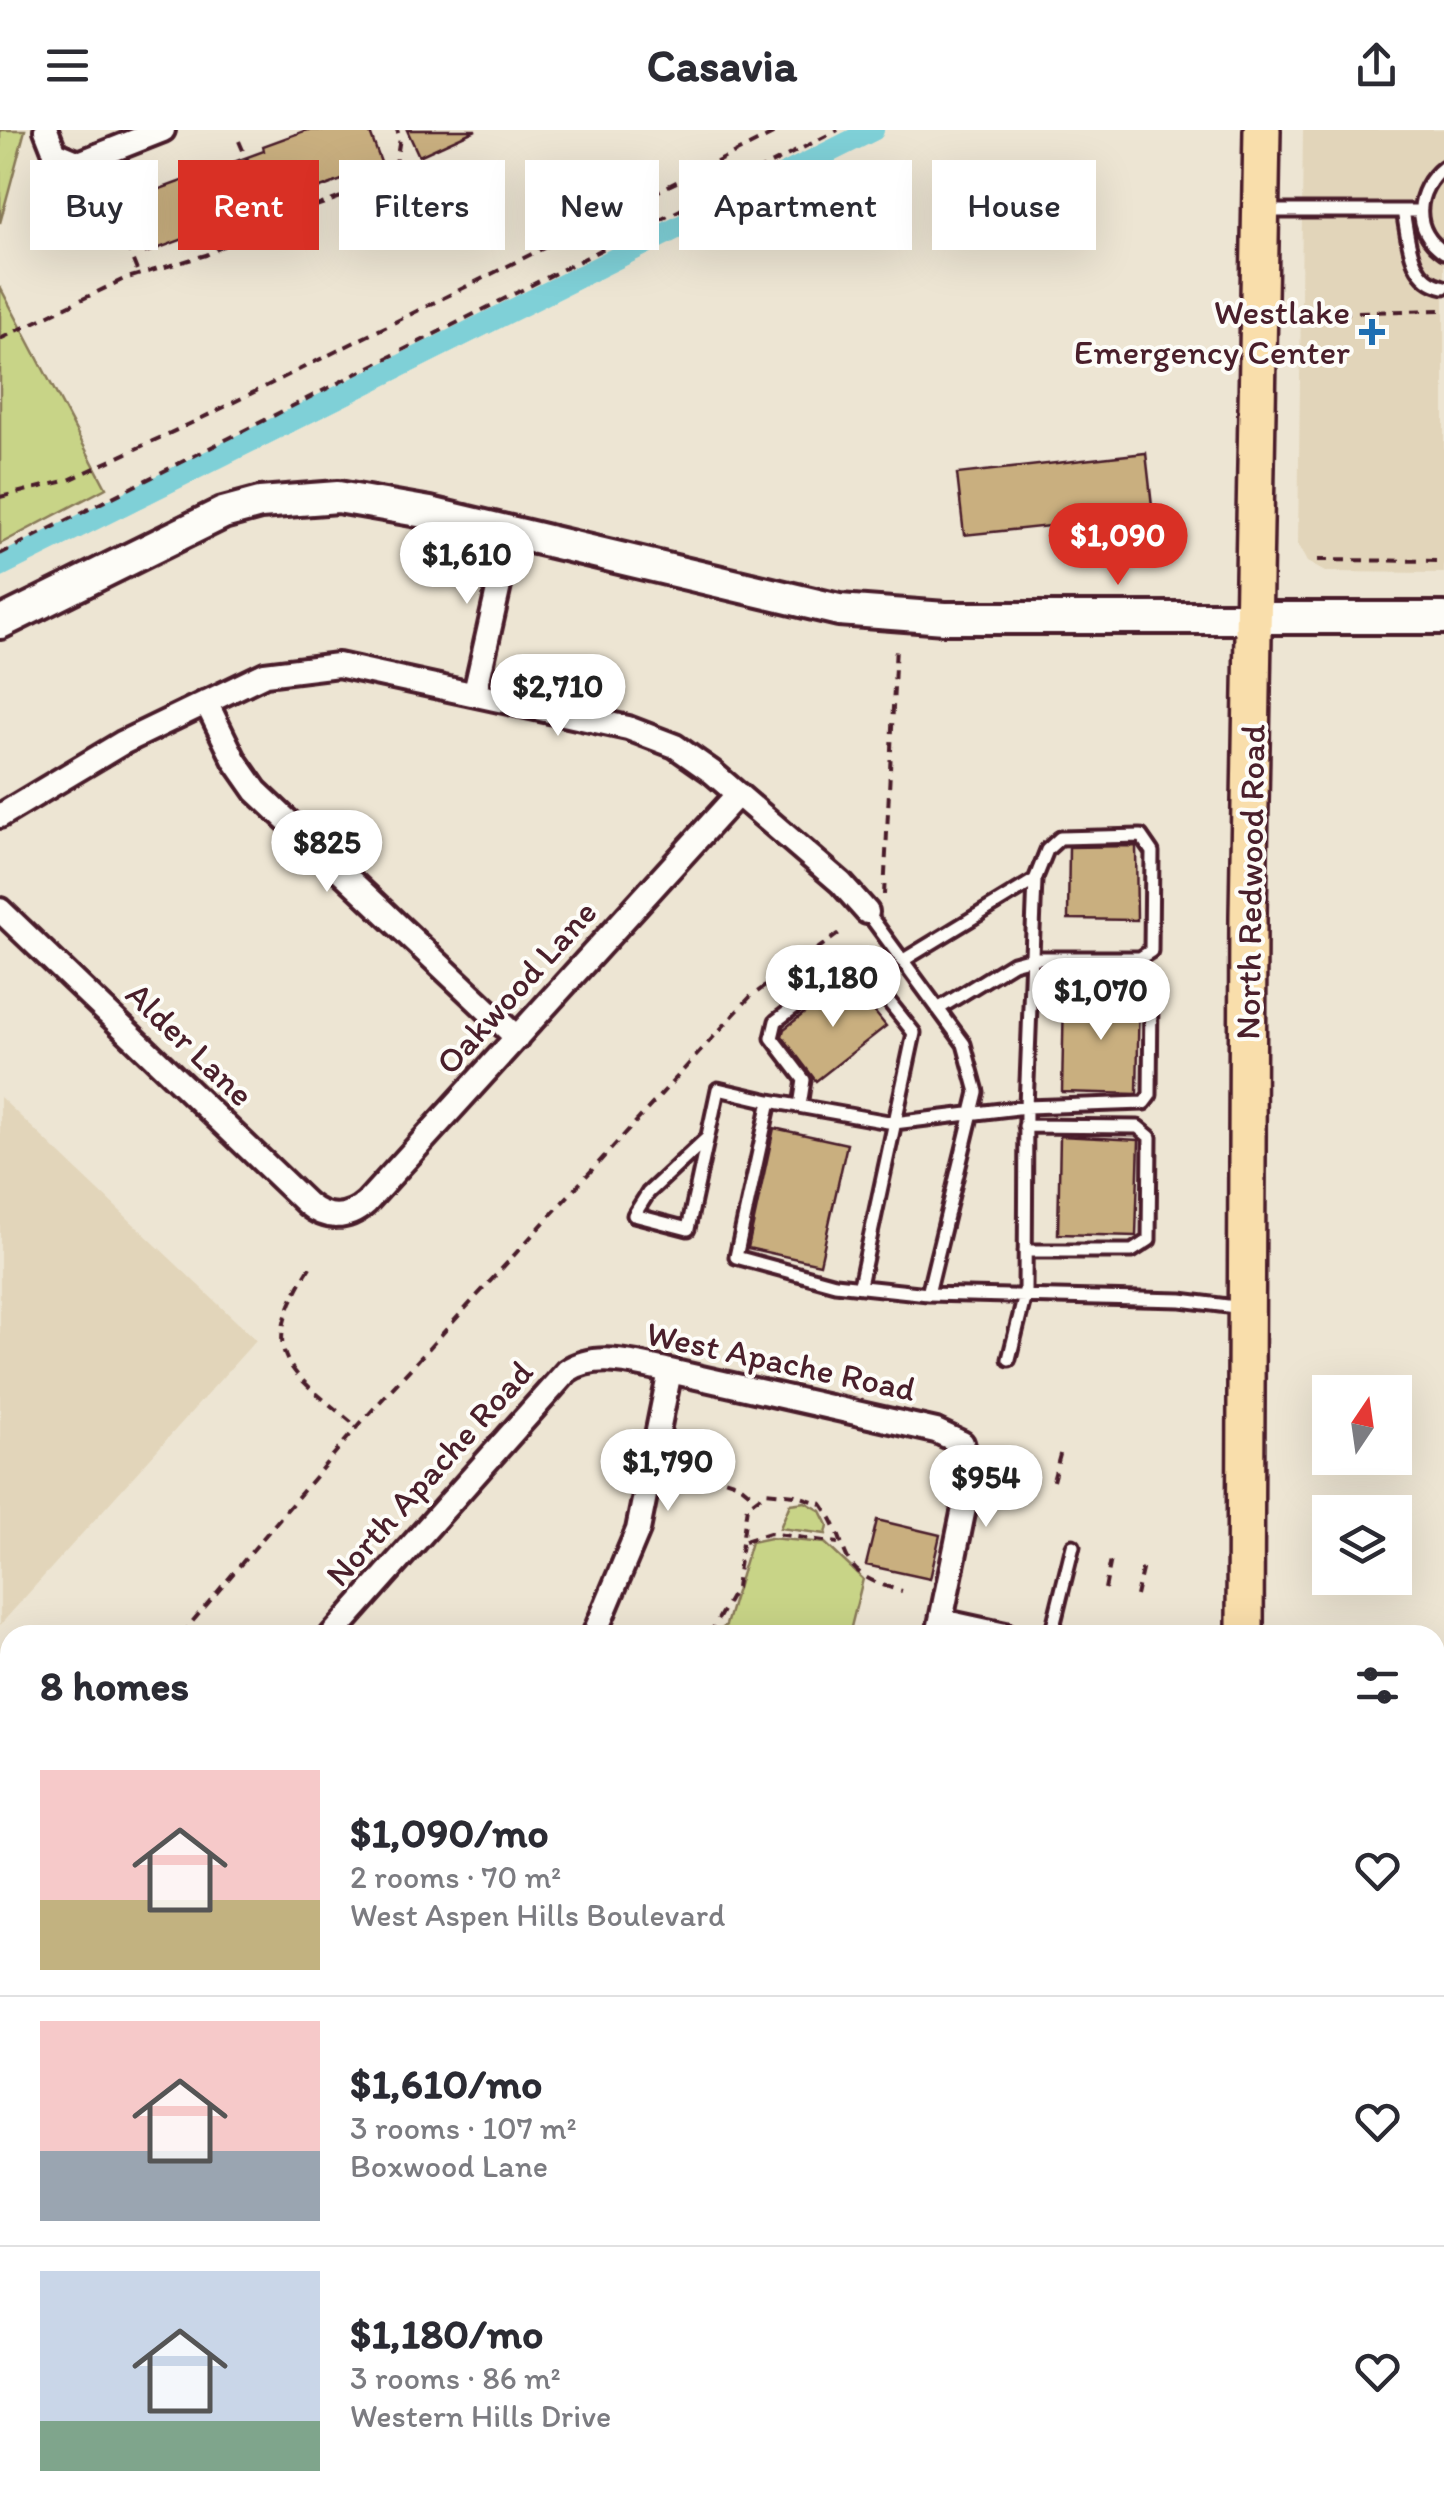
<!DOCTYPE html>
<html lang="en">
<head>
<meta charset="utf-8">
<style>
	body { margin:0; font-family:Itim,sans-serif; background:#f2f2f3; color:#2b2b33; height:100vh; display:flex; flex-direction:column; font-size:38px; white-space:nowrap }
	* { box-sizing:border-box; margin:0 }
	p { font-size:32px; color:#7c7c81 }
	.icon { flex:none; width:55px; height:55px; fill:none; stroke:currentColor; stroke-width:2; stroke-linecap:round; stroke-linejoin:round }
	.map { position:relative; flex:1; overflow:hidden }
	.details { position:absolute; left:0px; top:1495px; width:1445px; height:892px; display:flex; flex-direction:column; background:#fff; border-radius:30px 30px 0 0; box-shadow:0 10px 40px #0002 }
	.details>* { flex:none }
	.banner { position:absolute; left:30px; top:30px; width:1385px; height:90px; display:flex; gap:20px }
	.needle { width:65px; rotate:13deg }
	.controls { position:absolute; left:1312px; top:1245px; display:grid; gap:20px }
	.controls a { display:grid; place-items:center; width:100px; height:100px; border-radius:0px; background:#fff; box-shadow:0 10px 40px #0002; font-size:50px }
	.price { position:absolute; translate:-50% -85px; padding:0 22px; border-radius:35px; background:#fff; color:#222; font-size:32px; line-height:65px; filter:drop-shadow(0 2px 5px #0008) }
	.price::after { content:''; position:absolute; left:50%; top:60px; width:30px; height:22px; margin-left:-15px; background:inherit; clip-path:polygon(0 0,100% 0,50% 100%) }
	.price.current { background:#d93025; color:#fff }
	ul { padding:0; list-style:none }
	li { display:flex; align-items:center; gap:30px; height:250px; padding:0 40px }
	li+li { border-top:2px solid #e1e1e2 }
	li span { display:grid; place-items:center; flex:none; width:280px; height:200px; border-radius:0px; color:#555 }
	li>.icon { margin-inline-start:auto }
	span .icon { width:120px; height:120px; fill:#fffc; stroke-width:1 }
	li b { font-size:42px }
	h2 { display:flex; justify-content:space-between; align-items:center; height:120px; padding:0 40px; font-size:42px }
	.pill { padding:0 35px; border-radius:0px; background:#fff; box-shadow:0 10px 40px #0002; font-size:35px; line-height:90px }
	.pill.current { background:#d93025; color:#fff }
	header { display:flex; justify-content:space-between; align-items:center; height:130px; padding:0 40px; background:#fff; font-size:45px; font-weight:800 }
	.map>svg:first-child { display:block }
</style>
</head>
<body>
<header><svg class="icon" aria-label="menu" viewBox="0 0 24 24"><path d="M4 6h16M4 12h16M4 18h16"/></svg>Casavia<svg class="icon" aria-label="share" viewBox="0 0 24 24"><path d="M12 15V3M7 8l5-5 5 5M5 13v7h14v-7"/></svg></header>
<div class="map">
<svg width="1444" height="2386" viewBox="0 0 1444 2386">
	<rect width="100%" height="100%" fill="#ede5d3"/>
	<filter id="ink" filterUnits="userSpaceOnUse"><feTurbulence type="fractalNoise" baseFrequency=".01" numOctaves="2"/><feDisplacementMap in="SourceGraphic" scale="20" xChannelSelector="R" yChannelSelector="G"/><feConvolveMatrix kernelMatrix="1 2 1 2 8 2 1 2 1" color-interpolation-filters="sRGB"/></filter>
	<g filter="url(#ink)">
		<path fill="#e2d5ba" d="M1303,0H1444V443L1325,442L1307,432L1298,415Z
			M0,967L256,1210L0,1495Z
			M1435,1583H1444V2113H1435Z
			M0,1950H10V2378H1435V2156H1444V2386H0Z"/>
		<path fill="#c8d487" stroke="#897a59" stroke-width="2.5" d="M0,0H25L0,93Z
			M0,157L106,358L0,414Z
			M805,1372L821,1381L828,1395L826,1404L780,1398L790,1374Z
			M770,1408L825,1413L863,1449L849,1505H716L726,1495L751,1412Z"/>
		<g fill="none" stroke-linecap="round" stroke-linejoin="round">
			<path stroke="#7fd0d7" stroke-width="22" d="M0,436L873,0"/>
		</g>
		<path fill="#c9af7f" stroke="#4a1f2b" stroke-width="2.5" d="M307,0H369L382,35L146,123L127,71L264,21L263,16Z
			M407,0H476L419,26Z
			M1146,323L1153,385L964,405L957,344Z
			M1136,716L1137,790L1068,789L1069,717Z
			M848,849L886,896L816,951L782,906L784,899Z
			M1064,863H1139L1137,964L1062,962Z
			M774,998L847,1014L820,1134L748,1118Z
			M1060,1006L1139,1010L1136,1106L1058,1104Z
			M877,1390L940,1405L930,1449L866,1435Z"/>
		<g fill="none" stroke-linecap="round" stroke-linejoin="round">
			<defs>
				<path id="lane" d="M1444,37C1415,60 1411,100 1444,122
					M1265,81H1420
					M1403,81C1409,111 1409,150 1444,157
					M867,782L964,914L977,962L928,1164L1181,1170L1243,1178
					M902,831L1035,750
					M938,879L1013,833L1032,828H1140L1151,821L1152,722L1141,706L1060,708L1047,720L1035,750L1026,977L1144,973L1150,965L1151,864L1144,854L1031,853
					M800,976L804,950L772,908L776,891L850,835L862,838L914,903L860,1155
					M707,1008L648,1063L634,1085L688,1099L718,959L770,971
					M1025,1121H1132L1149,1110L1150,1007L1138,997L1025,996
					M928,1164L835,1154L736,1127L770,971L894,993L1026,977L1025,1165L1009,1229
					M1051,1505L1073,1416
					M1435,1631H1444
					M1435,1726H1444
					M1435,1749H1444
					M1435,1859H1444
					M0,2078L10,2075
					M0,2258L10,2217
					M667,2386L669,2378
					M916,2386L918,2378"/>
				<path id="street" d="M46,0L55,23L79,33L163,0
					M475,563L511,402
					M206,572L235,631L256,661L517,908
					M0,686L122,613L265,544L338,535L628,598L675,616L712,642L841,753L867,782
					M0,780L307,1074C326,1090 347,1090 366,1073L738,664
					M941,1491L1005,1505
					M332,1505L567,1241C596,1221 637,1234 670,1241L936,1301L962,1313L971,1344L938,1505
					M594,1505L638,1400L670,1241
					M1435,2134L1444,2133"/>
				<path id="secondary" d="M0,493L223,383L260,373L338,367L430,383L839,480L945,488H1444
					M1435,1566H1444
					M0,1924L10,1923"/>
				<path id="primary" d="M1245,1505L1248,785L1262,0
					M1197,2386L1198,2378
					M1240,2386L1241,2378"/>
			</defs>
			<use href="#lane" stroke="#4a1f2b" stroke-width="19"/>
			<use href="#street" stroke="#4a1f2b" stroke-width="30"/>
			<use href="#secondary" stroke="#4a1f2b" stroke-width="38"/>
			<use href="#primary" stroke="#4a1f2b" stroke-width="42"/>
			<path stroke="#4a1f2b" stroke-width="4" stroke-dasharray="10 8" stroke-linecap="butt" d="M239,11L273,90
				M106,64L138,143
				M1322,183L1444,180
				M0,209L124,149L206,125L262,96L357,61L395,39L400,8L397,0
				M0,367L69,350L196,291L781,0
				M0,424L838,0
				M1318,430L1444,431
				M884,765L896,515
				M310,1137C255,1227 287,1238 357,1297
				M674,1332L739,1354L755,1367
				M1053,1351L1062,1317
				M745,1411L770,1403L838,1413
				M1105,1459L1112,1424
				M1136,1466L1144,1431
				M181,1505L357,1297L750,867L844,800
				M709,1505L736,1458L747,1376L766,1362L795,1365L822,1374C855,1420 830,1442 902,1461
				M0,1600L10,1602
				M0,1767L10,1755"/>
			<use href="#lane" stroke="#fdfcf7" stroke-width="11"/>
			<use href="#street" stroke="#fdfcf7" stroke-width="22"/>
			<use href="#secondary" stroke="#fdfcf7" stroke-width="30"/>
			<use href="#primary" stroke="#f9deab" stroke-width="35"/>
		</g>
	</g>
	<path fill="#1f6fb2" stroke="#fdfcf7" stroke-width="4" d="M1367 187h10v10h10v10h-10v10h-10v-10h-10v-10h10z"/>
	<g text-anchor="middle" stroke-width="8" stroke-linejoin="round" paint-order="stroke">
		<g font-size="35" fill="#4a1f2b" stroke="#fdfcf7" text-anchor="end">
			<text x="1350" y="194">Westlake<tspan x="1350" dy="40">Emergency Center</tspan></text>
		</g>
		<g font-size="35" fill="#4a1f2b" stroke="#fdfcf7">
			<text transform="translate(1250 752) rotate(-89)" y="12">North Redwood Road</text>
			<text transform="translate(516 857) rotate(-48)" y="12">Oakwood Lane</text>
			<text transform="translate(190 914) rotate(44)" y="12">Alder Lane</text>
			<text transform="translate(781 1231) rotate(12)" y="12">West Apache Road</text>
			<text transform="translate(429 1343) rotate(-48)" y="12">North Apache Road</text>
		</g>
	</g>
</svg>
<div class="controls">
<a><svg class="needle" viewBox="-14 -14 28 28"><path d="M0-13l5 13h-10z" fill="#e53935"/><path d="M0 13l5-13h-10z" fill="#7c7c81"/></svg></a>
<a><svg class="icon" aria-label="layers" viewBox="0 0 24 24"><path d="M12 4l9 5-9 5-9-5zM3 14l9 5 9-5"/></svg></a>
</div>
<b class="price current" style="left:1118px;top:458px">$1,090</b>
<b class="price" style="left:467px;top:477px">$1,610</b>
<b class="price" style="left:558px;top:609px">$2,710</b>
<b class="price" style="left:327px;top:765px">$825</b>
<b class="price" style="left:833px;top:900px">$1,180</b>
<b class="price" style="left:1101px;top:913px">$1,070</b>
<b class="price" style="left:668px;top:1384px">$1,790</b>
<b class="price" style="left:986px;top:1400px">$954</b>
<div class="banner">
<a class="pill">Buy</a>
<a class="pill current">Rent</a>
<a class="pill">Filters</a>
<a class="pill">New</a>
<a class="pill">Apartment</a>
<a class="pill">House</a>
</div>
<section class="details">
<h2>8 homes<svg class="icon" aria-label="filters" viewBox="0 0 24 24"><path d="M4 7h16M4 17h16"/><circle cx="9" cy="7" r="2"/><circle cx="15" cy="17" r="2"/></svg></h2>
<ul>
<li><span style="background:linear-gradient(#f6c9c9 65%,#c2b280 0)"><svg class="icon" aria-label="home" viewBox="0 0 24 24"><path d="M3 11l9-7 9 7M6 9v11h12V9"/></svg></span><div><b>$1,090/mo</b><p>2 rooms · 70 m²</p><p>West Aspen Hills Boulevard</p></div><svg class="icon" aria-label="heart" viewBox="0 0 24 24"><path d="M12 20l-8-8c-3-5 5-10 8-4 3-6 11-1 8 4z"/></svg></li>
<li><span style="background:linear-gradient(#f6c9c9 65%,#9aa5b1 0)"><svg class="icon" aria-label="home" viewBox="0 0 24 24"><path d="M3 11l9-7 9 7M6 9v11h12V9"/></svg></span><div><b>$1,610/mo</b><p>3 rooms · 107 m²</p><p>Boxwood Lane</p></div><svg class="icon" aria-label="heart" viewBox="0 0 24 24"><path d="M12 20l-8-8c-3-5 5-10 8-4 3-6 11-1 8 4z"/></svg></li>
<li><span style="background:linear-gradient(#c9d6e8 75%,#7fa58c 0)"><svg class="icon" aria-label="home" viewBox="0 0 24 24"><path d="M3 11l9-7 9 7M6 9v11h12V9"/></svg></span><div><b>$1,180/mo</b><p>3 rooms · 86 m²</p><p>Western Hills Drive</p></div><svg class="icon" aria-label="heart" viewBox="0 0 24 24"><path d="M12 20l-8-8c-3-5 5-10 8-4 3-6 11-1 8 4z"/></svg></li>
</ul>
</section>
</div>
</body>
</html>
